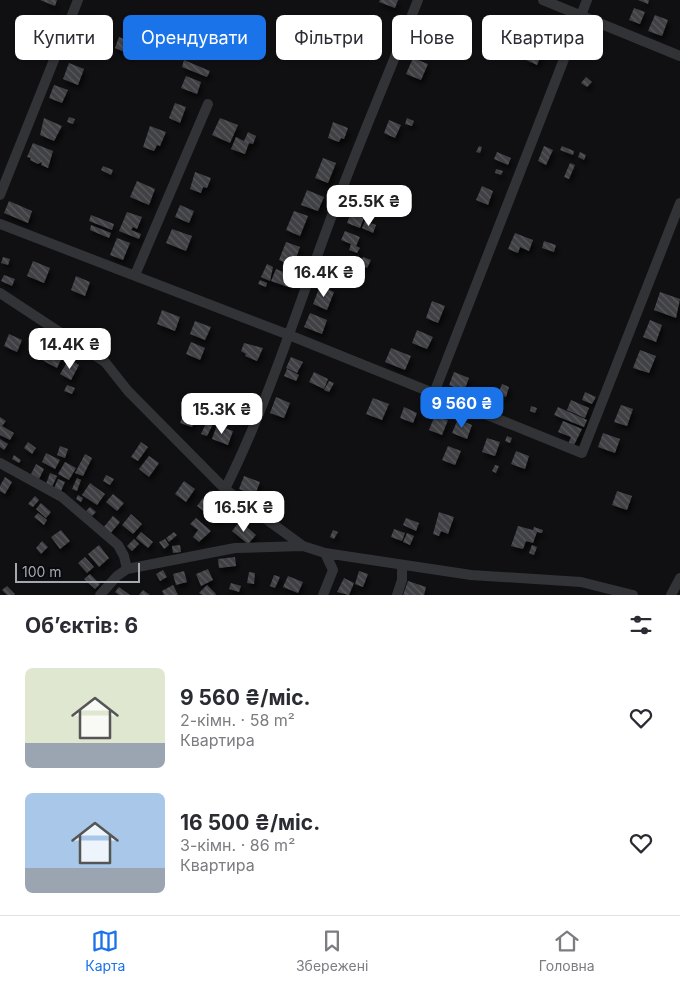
<!DOCTYPE html>
<html lang="uk">
<head>
<meta charset="utf-8">
<style>
	body { margin:0; font-family:Inter,sans-serif; background:#f2f2f3; color:#2b2b33; height:100vh; display:flex; flex-direction:column; font-size:19px; white-space:nowrap }
	* { box-sizing:border-box; margin:0 }
	p { font-size:16px; color:#7c7c81 }
	.icon { flex:none; width:28px; height:28px; fill:none; stroke:currentColor; stroke-width:2; stroke-linecap:round; stroke-linejoin:round }
	.map { position:relative; height:595px; overflow:hidden }
	.drawer { display:flex; flex-direction:column; background:#fff; flex:1 }
	.drawer>* { flex:none }
	.banner { position:absolute; left:15px; top:15px; width:650px; height:45px; display:flex; gap:10px }
	.scale { position:absolute; left:15px; bottom:12px; width:125px; box-sizing:border-box; padding-left:5px; border:2px solid #a3a8b1; border-top:0; font-size:14px; line-height:18px; white-space:nowrap; color:#a3a8b1; -webkit-text-stroke:4px #0b0b0d; paint-order:stroke }
	.price { position:absolute; translate:-50% -42px; padding:0 11px; border-radius:10px; background:#fff; color:#222; font-size:16px; line-height:32px; filter:drop-shadow(0 1px 2px #0008) }
	.price::after { content:''; position:absolute; left:50%; top:30px; width:15px; height:11px; margin-left:-8px; background:inherit; clip-path:polygon(0 0,100% 0,50% 100%) }
	.price.current { background:#1a73e8; color:#fff }
	ul { padding:0; list-style:none }
	li { display:flex; align-items:center; gap:15px; height:125px; padding:0 25px }
	li span { display:grid; place-items:center; flex:none; width:140px; height:100px; border-radius:8px; color:#555 }
	li>.icon { margin-inline-start:auto }
	span .icon { width:60px; height:60px; fill:#fffc; stroke-width:1 }
	li b { font-size:21px }
	h2 { display:flex; justify-content:space-between; align-items:center; height:60px; padding:0 25px; font-size:21px }
	.chip { padding:0 18px; border-radius:8px; background:#fff; box-shadow:0 1px 4px #0004; font-size:18px; line-height:45px }
	.chip.current { background:#1a73e8; color:#fff }
	.dock { display:flex; justify-content:space-around; align-items:center; height:70px; border-top:1px solid #e1e1e2; background:#fff; font-size:14px; color:#7c7c81 }
	.dock a { display:grid; justify-items:center; gap:2px }
	.dock .current { color:#1a73e8 }
	.map>svg:first-child { display:block }
</style>
</head>
<body>
<div class="map">
<svg width="680" height="595" viewBox="0 0 680 595">
	<defs>
		<pattern id="building-back-hatch" width="6" height="6" patternUnits="userSpaceOnUse" patternTransform="scale(1.25)"><rect width="6" height="6" fill="#3f4045"/><path d="M-1 5l2 2M0 0l6 6M5-1l2 2" fill="none" stroke="#58595d"/></pattern>
		<filter id="shadow"><feDropShadow dx="2.5" dy="4.5" stdDeviation="2.5" flood-color="#0009"/></filter>
	</defs>
	<rect width="100%" height="100%" fill="#101012"/>
	<path fill="url(#building-back-hatch)" filter="url(#shadow)" d="M40,0H57L55,6Z
		M380,0H398L395,8L379,2Z
		M638,0H649L648,4Z
		M634,8L645,12L640,24L629,20Z
		M447,15L462,20L457,33L443,27Z
		M655,15L668,20L662,36L648,31Z
		M421,25L435,30L428,48L414,42Z
		M82,28L93,32L86,51L74,46Z
		M109,31L112,32L109,40L105,39Z
		M175,32L183,35L176,51L168,47Z
		M193,32L204,37L198,52L187,47Z
		M119,37L139,45L134,56L115,48Z
		M530,48L542,53L537,65L526,60Z
		M413,58L428,64L421,80L406,74Z
		M184,60L210,71L207,77L182,67Z
		M69,63L84,69L78,85L63,79Z
		M186,76L201,82L197,94L181,88Z
		M586,77L592,82L587,87L581,83Z
		M54,85L68,90L62,103L49,98Z
		M175,103L186,107L180,123L169,118Z
		M69,117L75,119L73,124L67,122Z
		M44,118L62,126L54,141L40,135Z
		M220,118L238,125L230,143L212,135Z
		M407,118L414,121L412,126L405,124Z
		M389,120L401,125L395,138L384,133Z
		M333,122L348,128L344,139L341,138L339,142L328,138Z
		M150,126L166,132L160,146L157,145L154,151L143,147Z
		M248,132L256,136L253,144L249,143L245,154L231,149L236,137L244,141Z
		M33,143L53,151L48,168L41,165L42,162L38,164L30,160L31,158L27,157Z
		M479,146L482,147L480,153L476,152Z
		M544,146L553,150L546,165L538,161Z
		M562,146L574,151L573,155L560,150Z
		M497,152L511,158L508,165L494,159Z
		M580,152L586,155L584,160L578,157Z
		M323,158L336,163L328,183L315,178Z
		M570,163L575,165L569,179L564,177Z
		M103,166L113,170L111,175L101,170Z
		M496,169L503,171L501,175L495,173Z
		M195,172L211,178L207,188L203,187L201,193L190,189Z
		M137,181L155,189L149,205L130,197Z
		M482,186L493,191L488,205L476,200Z
		M307,190L324,197L318,211L301,205Z
		M9,201L32,211L28,223L4,213Z
		M180,205L194,211L189,223L175,217Z
		M354,205L367,210L360,228L347,223Z
		M294,211L308,216L300,236L286,230Z
		M127,212L142,217L137,229L133,227L131,230L141,234L139,239L119,231Z
		M91,215L114,224L112,230L89,221Z
		M365,221L376,225L373,233L362,228Z
		M91,225L111,233L109,238L90,230Z
		M172,229L192,236L186,251L166,243Z
		M345,231L360,237L356,246L360,248L357,253L349,250L351,244L341,240Z
		M515,233L533,240L529,251L520,247L518,253L508,249Z
		M117,238L130,243L123,260L110,255Z
		M544,241L556,245L554,252L542,248Z
		M286,242L300,247L293,266L279,260Z
		M3,257L10,259L8,265L1,263Z
		M363,257L371,260L367,268L360,264Z
		M33,261L50,268L44,283L27,276Z
		M267,264L273,267L270,281L261,277Z
		M276,269L293,276L288,287L271,281Z
		M4,275L15,279L12,286L1,281Z
		M76,276L90,282L85,296L71,290Z
		M260,280L267,283L266,287L258,284Z
		M320,286L334,292L327,310L313,304Z
		M660,292L680,299L676,318L654,310Z
		M432,301L445,306L438,323L426,318Z
		M162,310L180,317L175,331L157,324Z
		M310,313L327,320L322,334L304,327Z
		M650,320L662,325L656,342L643,337Z
		M195,321L211,327L205,340L190,334Z
		M417,330L433,337L427,349L412,343Z
		M9,334L22,340L17,352L4,346Z
		M42,337L46,339L42,346L38,344Z
		M191,342L205,348L200,360L186,354Z
		M244,343L263,348L257,361L245,356L246,354L241,351Z
		M37,347L41,349L37,358L32,356Z
		M391,348L411,356L405,370L385,362Z
		M48,349L62,357L57,368L42,360Z
		M640,350L656,356L649,373L633,368Z
		M291,357L303,362L297,373L286,368Z
		M69,359L79,365L71,380L60,374Z
		M287,369L299,375L296,381L284,376Z
		M314,372L328,379L324,389L309,382Z
		M454,372L469,378L464,391L449,385Z
		M329,381L334,383L329,392L324,390Z
		M502,384L509,387L506,397L498,394Z
		M67,385L75,388L72,394L64,391Z
		M585,392L596,397L592,404L582,400Z
		M198,396L204,398L201,405L195,403Z
		M276,397L290,403L284,418L270,413Z
		M373,398L389,404L382,420L366,414Z
		M571,400L589,408L585,418L567,410Z
		M621,405L633,409L627,426L614,422Z
		M531,406L537,408L535,413L530,411Z
		M404,407L417,413L413,423L400,418Z
		M558,407L587,420L584,427L554,415Z
		M185,410L197,414L192,427L180,423Z
		M435,415L448,420L442,435L429,430Z
		M0,417L6,421L2,426L14,433L10,440L0,435Z
		M458,419L472,425L467,439L452,433Z
		M207,421L213,424L207,436L201,434Z
		M563,421L582,429L573,447L568,444L571,437L558,432Z
		M217,425L233,431L228,445L212,439Z
		M603,433L620,439L615,453L598,447Z
		M507,436L512,438L510,443L505,441Z
		M487,438L500,442L495,456L482,452Z
		M0,439L8,444L4,450L0,447Z
		M28,442L36,448L32,454L24,448Z
		M141,442L148,447L138,461L131,457Z
		M60,446L68,449L65,458L57,455Z
		M448,446L461,451L455,465L442,460Z
		M516,451L529,456L525,469L511,464Z
		M46,453L60,460L55,469L42,462Z
		M85,454L92,458L83,476L75,473Z
		M14,455L21,460L19,463L12,459Z
		M149,456L159,463L149,477L139,469Z
		M65,462L76,468L69,480L58,474Z
		M36,464L44,469L39,479L31,474Z
		M495,465L499,466L496,473L492,471Z
		M50,473L57,476L52,487L46,484Z
		M106,475L114,479L110,485L103,481Z
		M244,476L260,482L255,495L239,489Z
		M5,477L12,482L5,494L0,491V486Z
		M77,478L81,480L77,491L72,489Z
		M58,479L65,482L61,491L54,488Z
		M184,481L195,489L186,502L175,494Z
		M90,483L105,494L97,505L82,495Z
		M617,491L632,496L627,510L612,505Z
		M113,494L124,503L117,511L106,502Z
		M78,495L83,498L81,502L76,499Z
		M35,496L39,500L33,507L28,504Z
		M203,498L224,514L218,522L197,506Z
		M41,503L51,512L46,518L36,509Z
		M90,507L96,512L92,516L86,511Z
		M439,512L454,517L448,534L441,531L439,536L433,534Z
		M38,513L47,520L44,525L34,517Z
		M131,514L142,524L133,534L122,525Z
		M113,516L120,522L109,535L102,529Z
		M196,518L211,531L199,542L193,537L198,530L190,524Z
		M406,518L419,523L416,531L403,525Z
		M240,521L256,535L248,544L232,531Z
		M518,526L533,530L534,527L543,530L542,533L537,532L533,543L526,541L523,549L511,546Z
		M394,529L405,533L402,541L391,537Z
		M61,530L70,541L60,549L51,537Z
		M333,530L338,532L334,539L330,537Z
		M141,532L153,542L148,548L136,538Z
		M174,532L177,535L169,542L166,538Z
		M407,533L414,536L410,545L403,542Z
		M134,539L139,544L132,551L127,546Z
		M165,539L169,545L164,549L159,542Z
		M42,541L48,547L41,554L36,548Z
		M99,545L109,558L99,567L88,554Z
		M180,545L181,552L173,553L172,546Z
		M532,545L537,547L534,555L529,553Z
		M85,557L94,567L87,573L78,563Z
		M235,557L236,566L219,568L218,559Z
		M208,569L213,580L201,586L196,574Z
		M163,570L167,577L160,581L156,574Z
		M184,571L187,582L176,585L173,574Z
		M359,571L368,574L363,587L355,584Z
		M249,572L255,573L254,584L247,583Z
		M90,574L100,584L95,589L84,579Z
		M274,575L280,577L275,588L270,586Z
		M288,576L303,582L298,593L283,587Z
		M344,578L354,583L349,595L337,592Z
		M408,581L426,587L424,595H403Z
		M231,583L241,586L239,592L229,589Z
		M173,585L178,595H164L162,591Z
		M207,585L216,594L215,595H202L199,593Z
		M7,586L15,594L14,595H7L2,590Z
		M119,587L130,595H119L115,592Z
		M143,590L150,595H139Z"/>
	<g fill="none" stroke-linecap="round" stroke-linejoin="round">
		<path stroke="#323336" stroke-width="10" d="M543,0L680,56
			M0,195L78,0
			M0,224L289,335L582,453L680,203
			M135,275L208,104
			M0,293L105,362L128,391L225,489L303,546L325,553L471,575L581,582L633,595
			M434,393L587,0
			M0,463L62,497L118,545L124,556L127,569
			M225,489C273,393 303,289 342,189C366,126 393,63 418,0
			M100,595L117,576L127,569L235,548L303,546
			M323,595L333,570L325,553
			M397,595L402,580V566
			M671,595L680,578"/>
	</g>
</svg>
<div class="scale">100 m</div>
<b class="price" style="left:369px;top:227px">25.5K ₴</b>
<b class="price" style="left:324px;top:298px">16.4K ₴</b>
<b class="price" style="left:70px;top:370px">14.4K ₴</b>
<b class="price current" style="left:462px;top:429px">9 560 ₴</b>
<b class="price" style="left:222px;top:435px">15.3K ₴</b>
<b class="price" style="left:244px;top:533px">16.5K ₴</b>
<div class="banner">
<a class="chip">Купити</a>
<a class="chip current">Орендувати</a>
<a class="chip">Фільтри</a>
<a class="chip">Нове</a>
<a class="chip">Квартира</a>
</div>
</div>
<section class="drawer">
<h2>Об’єктів: 6<svg class="icon" aria-label="filters" viewBox="0 0 24 24"><path d="M4 7h16M4 17h16"/><circle cx="9" cy="7" r="2"/><circle cx="15" cy="17" r="2"/></svg></h2>
<ul>
<li><span style="background:linear-gradient(#dfe7d0 75%,#9aa5b1 0)"><svg class="icon" aria-label="home" viewBox="0 0 24 24"><path d="M3 11l9-7 9 7M6 9v11h12V9"/></svg></span><div><b>9 560 ₴/міс.</b><p>2-кімн. · 58 m²</p><p>Квартира</p></div><svg class="icon" aria-label="heart" viewBox="0 0 24 24"><path d="M12 20l-8-8c-3-5 5-10 8-4 3-6 11-1 8 4z"/></svg></li>
<li><span style="background:linear-gradient(#a9c7e8 75%,#9aa5b1 0)"><svg class="icon" aria-label="home" viewBox="0 0 24 24"><path d="M3 11l9-7 9 7M6 9v11h12V9"/></svg></span><div><b>16 500 ₴/міс.</b><p>3-кімн. · 86 m²</p><p>Квартира</p></div><svg class="icon" aria-label="heart" viewBox="0 0 24 24"><path d="M12 20l-8-8c-3-5 5-10 8-4 3-6 11-1 8 4z"/></svg></li>
</ul>
</section>
<nav class="dock">
<a class="current"><svg class="icon" aria-label="map" viewBox="0 0 24 24"><path d="M3 6l6-2 6 2 6-2v14l-6 2-6-2-6 2zM9 4v14M15 6v14"/></svg>Карта</a>
<a><svg class="icon" aria-label="saved" viewBox="0 0 24 24"><path d="M7 4h10v16l-5-4-5 4z"/></svg>Збережені</a>
<a><svg class="icon" aria-label="home" viewBox="0 0 24 24"><path d="M3 11l9-7 9 7M6 9v11h12V9"/></svg>Головна</a>
</nav>
</body>
</html>
